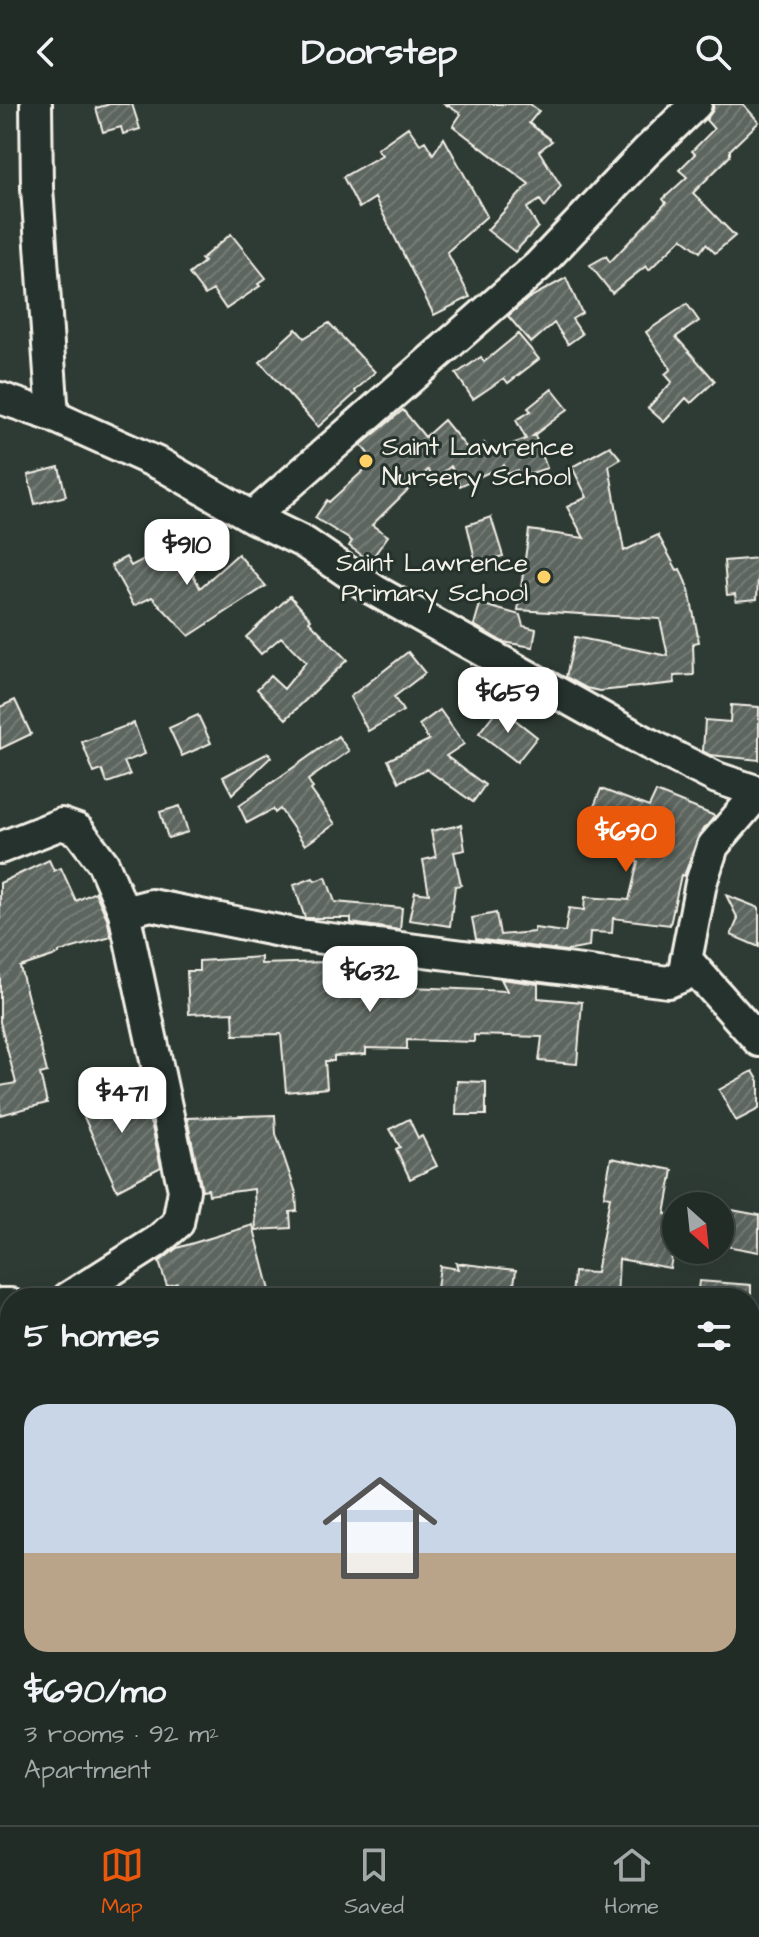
<!DOCTYPE html>
<html lang="en">
<head>
<meta charset="utf-8">
<style>
	body { margin:0; font-family:"Architects Daughter",sans-serif; background:#2a342f; color:#f1f3f6; height:100vh; display:flex; flex-direction:column; font-size:30px; white-space:nowrap }
	* { box-sizing:border-box; margin:0 }
	p { font-size:26px; color:#a2a7a7 }
	.icon { flex:none; width:44px; height:44px; fill:none; stroke:currentColor; stroke-width:2; stroke-linecap:round; stroke-linejoin:round }
	.map { position:relative; flex:1; overflow:hidden }
	.side { position:absolute; left:0px; top:1184px; width:760px; height:538px; display:flex; flex-direction:column; background:#222c27; border-radius:32px 32px 0 0; box-shadow:0 8px 32px #0002,0 0 0 2px #3f4844 }
	.side>* { flex:none }
	.needle { width:52px; rotate:153deg }
	.tools { position:absolute; left:662px; top:1088px; display:grid; gap:16px }
	.tools a { display:grid; place-items:center; width:72px; height:72px; border-radius:50%; background:#222c27; box-shadow:0 8px 32px #0002,0 0 0 2px #3f4844; font-size:40px }
	.price { position:absolute; translate:-50% -68px; padding:0 18px; border-radius:16px; background:#fff; color:#222; font-size:26px; line-height:52px; filter:drop-shadow(0 2px 4px #0008) }
	.price::after { content:''; position:absolute; left:50%; top:48px; width:24px; height:18px; margin-left:-12px; background:inherit; clip-path:polygon(0 0,100% 0,50% 100%) }
	.price.selected { background:#ea580c; color:#fff }
	ul { padding:0; list-style:none }
	li { display:grid; align-content:center; gap:16px; height:424px; padding:0 24px }
	li+li { border-top:2px solid #3f4844 }
	li span { display:grid; place-items:center; height:248px; border-radius:24px; color:#555 }
	li>.icon { margin-inline-start:auto }
	span .icon { width:144px; height:144px; fill:#fffc; stroke-width:1 }
	li b { font-size:34px }
	h2 { display:flex; justify-content:space-between; align-items:center; height:96px; padding:0 24px; font-size:34px }
	header { display:flex; justify-content:space-between; align-items:center; height:104px; padding:0 24px; background:#222c27; font-size:36px; font-weight:800 }
	.menu { display:flex; justify-content:space-around; align-items:center; height:112px; border-top:2px solid #3f4844; background:#222c27; font-size:22px; color:#a2a7a7 }
	.menu a { display:grid; justify-items:center; gap:4px }
	.menu .selected { color:#ea580c }
	.map>svg:first-child { display:block }
</style>
</head>
<body>
<header><svg class="icon" aria-label="back" viewBox="0 0 24 24"><path d="M15 5l-7 7 7 7"/></svg>Doorstep<svg class="icon" aria-label="search" viewBox="0 0 24 24"><circle cx="10" cy="10" r="6"/><path d="M15 15l6 6"/></svg></header>
<div class="map">
<svg width="759" height="1721" viewBox="0 0 759 1721">
	<defs>
		<pattern id="building-hatch" width="6" height="6" patternUnits="userSpaceOnUse" patternTransform="scale(2)"><rect width="6" height="6" fill="#5c655e"/><path d="M-1 1l2-2M0 6l6-6M5 7l2-2" fill="none" stroke="#747c75"/></pattern>
	</defs>
	<rect width="100%" height="100%" fill="#2e3b34"/>
	<filter id="ink" filterUnits="userSpaceOnUse"><feTurbulence type="fractalNoise" baseFrequency=".0125" numOctaves="2"/><feDisplacementMap in="SourceGraphic" scale="16" xChannelSelector="R" yChannelSelector="G"/><feConvolveMatrix kernelMatrix="1 2 1 2 8 2 1 2 1" color-interpolation-filters="sRGB"/></filter>
	<g filter="url(#ink)">
		<path fill="url(#building-hatch)" stroke="#f4f1e8" stroke-width="2" d="M110,0H132L140,25L123,30L121,23L103,28L96,4Z
			M445,0H530L539,7L529,19L552,37L539,47L561,82L545,103L540,96L527,104L538,123L515,148L487,126L529,80L453,22L461,10Z
			M714,0H743L759,18L730,46V52L693,89L735,132L715,149L706,140L700,148L682,134L649,166L646,162L612,189L590,161L606,152L610,158L666,99L663,95L687,73L679,66L695,50L692,47L714,25L706,16L713,6Z
			M408,23L420,40L425,37L433,50L444,34L487,112L447,148L470,193L434,211L375,94L359,104L343,73L382,51L377,45Z
			M231,130L266,174L258,180L260,182L226,205L213,186L205,191L189,170L204,158L201,155Z
			M566,174L582,209L572,215L582,230L568,240L554,219L531,239L508,212L529,194Z
			M687,200L699,217L676,233L715,277L691,299L686,294L664,318L648,304L672,278L665,270L671,265L646,228Z
			M329,219L375,268L355,287L356,289L318,323L260,258L296,225L304,234Z
			M518,230L539,255L508,279L504,274L473,295L456,270L481,253L484,258Z
			M552,285L568,305L533,332H535L547,364L519,373L517,366L507,370L504,361L460,382L451,362L435,375L428,366L372,421L388,432L370,457L349,442L352,437L315,414L327,396L329,398L374,357L361,341L403,306L425,333L444,316L471,349L484,339L490,348L526,335L516,316L531,307L528,304Z
			M610,342L621,355L609,362L624,447L658,431L677,466L680,465L689,486L699,538L693,539L694,571L674,572L675,579L600,587L586,584L566,573L575,533L668,552L660,515L518,506L529,426L584,434L567,403L587,393L572,363Z
			M59,363L66,392L35,400L28,371Z
			M491,413L503,452L476,459L467,421Z
			M176,438L200,484L238,450L266,482L189,532L152,493L134,502L111,461L126,453L131,462Z
			M759,454L757,495L736,497L735,490L727,491L724,457Z
			M290,492L311,515L309,517L347,556L286,615L257,585L270,572L284,585L306,558L281,533L261,550L246,533Z
			M480,500L520,511L523,522L536,525L533,543L503,538L474,521Z
			M408,548L425,569L394,593L403,607L368,627L350,593Z
			M15,596L31,630L0,645V603Z
			M731,601L759,603V656L710,651L703,647L705,616L730,618Z
			M499,603L537,633L517,658L479,629Z
			M440,606L464,640L446,652L485,681L473,698L426,665L399,678L388,656L429,636L419,621Z
			M198,611L211,639L182,652L169,624Z
			M134,619L145,650L124,658L130,671L107,679L102,666L94,669L82,638Z
			M338,632L349,647L308,676L313,684L311,686L335,720L305,741L280,705L275,709L273,705L247,719L239,702Z
			M268,649L271,653L232,690L223,673Z
			M601,685L649,703L656,688L715,712L699,731L684,772L681,771L670,821L613,814L612,829L590,828L589,843L566,847L476,835L472,814L496,809L500,831L534,828V824L565,828L569,804L584,806L585,793L629,796L638,758L629,756L637,728L591,710Z
			M180,702L188,728L168,734L160,708Z
			M461,721L465,746L454,748L461,781L455,782L450,822L409,816L415,788L429,790L423,756L436,753L431,727Z
			M49,756L54,767L61,764L76,797L95,788L107,814L111,833L59,848V850L20,863L47,968L40,970L47,999L0,1011V982L16,979L0,918V779Z
			M326,773L335,798L402,804L400,826L351,819V814H305L294,781L313,774L315,777Z
			M726,791L759,804V843L731,831L738,815Z
			M261,853V860L325,858V878L361,875V880L378,878V882L410,881V883L507,887L501,875L538,880V894L582,898L577,960L539,957L542,933L474,931V938L407,936V945L366,944V950L334,952V957H325L327,984L286,988L281,930L234,931L233,908L189,910L187,867H199V857Z
			M753,967L759,977V1005L736,1017L719,986Z
			M121,976L135,1006L142,1002L152,1023L161,1063L117,1086L83,1011L96,1004L89,991Z
			M457,977L486,978V1011H456Z
			M275,1011L276,1030L296,1089L297,1107L290,1108L291,1124L256,1126L254,1085L209,1091L208,1085L202,1086L187,1014Z
			M409,1015L418,1034L422,1032L437,1062L410,1075L396,1045L400,1043L390,1025Z
			M611,1054L673,1066L665,1110L676,1112V1130L670,1164L619,1155L617,1194H572L574,1168L596,1169L610,1093L604,1092Z
			M732,1106L759,1111V1148L726,1142Z
			M253,1121L272,1194H181L177,1179L167,1182L159,1158L177,1144Z
			M456,1159L516,1166L512,1194L436,1192L440,1162L458,1165Z
			M699,1177L751,1181V1194H697Z"/>
		<g fill="none" stroke-linecap="round" stroke-linejoin="round">
			<defs>
				<path id="minor" d="M36,0L37,84L53,312
					M0,294L53,312L162,361L252,413L305,439L374,486L649,640L717,674L759,688
					M252,413L538,162L647,47L696,0
					M0,744L61,720L78,726L103,759L124,808L184,1086L178,1119L156,1138L68,1194
					M124,808L151,801L299,831L668,878L683,872L701,779L713,742L759,688
					M686,855L759,937
					M0,1200H10
					M750,1634L759,1627
					M0,1719L2,1721
					M632,1721L645,1712"/>
				<path id="major" d="M750,1457L759,1456
					M0,1516L10,1515"/>
			</defs>
			<use href="#minor" stroke="#f4f1e8" stroke-width="36"/>
			<use href="#major" stroke="#f4f1e8" stroke-width="44"/>
			<use href="#minor" stroke="#26332d" stroke-width="30"/>
			<use href="#major" stroke="#26332d" stroke-width="38"/>
		</g>
	</g>
	<g fill="#ffd166" stroke="#26332d" stroke-width="3">
		<circle cx="366" cy="357" r="8"/>
		<circle cx="544" cy="473" r="8"/>
	</g>
	<g text-anchor="middle" stroke-width="6" stroke-linejoin="round" paint-order="stroke">
		<g font-size="26" fill="#f4f1e8" stroke="#26332d" text-anchor="start">
			<text x="382" y="351">Saint Lawrence<tspan x="382" dy="30">Nursery School</tspan></text>
			<text x="528" y="467" text-anchor="end">Saint Lawrence<tspan x="528" dy="30">Primary School</tspan></text>
		</g>
	</g>
</svg>
<div class="tools">
<a><svg class="needle" viewBox="-14 -14 28 28"><path d="M0-13l5 13h-10z" fill="#e53935"/><path d="M0 13l5-13h-10z" fill="#a2a7a7"/></svg></a>
</div>
<b class="price" style="left:187px;top:483px">$910</b>
<b class="price" style="left:508px;top:631px">$659</b>
<b class="price selected" style="left:626px;top:770px">$690</b>
<b class="price" style="left:370px;top:910px">$632</b>
<b class="price" style="left:122px;top:1031px">$471</b>
<section class="side">
<h2>5 homes<svg class="icon" aria-label="filters" viewBox="0 0 24 24"><path d="M4 7h16M4 17h16"/><circle cx="9" cy="7" r="2"/><circle cx="15" cy="17" r="2"/></svg></h2>
<ul>
<li><span style="background:linear-gradient(#c9d6e8 60%,#b9a48a 0)"><svg class="icon" aria-label="home" viewBox="0 0 24 24"><path d="M3 11l9-7 9 7M6 9v11h12V9"/></svg></span><div><b>$690/mo</b><p>3 rooms · 92 m²</p><p>Apartment</p></div></li>
</ul>
</section>
</div>
<nav class="menu">
<a class="selected"><svg class="icon" aria-label="map" viewBox="0 0 24 24"><path d="M3 6l6-2 6 2 6-2v14l-6 2-6-2-6 2zM9 4v14M15 6v14"/></svg>Map</a>
<a><svg class="icon" aria-label="saved" viewBox="0 0 24 24"><path d="M7 4h10v16l-5-4-5 4z"/></svg>Saved</a>
<a><svg class="icon" aria-label="home" viewBox="0 0 24 24"><path d="M3 11l9-7 9 7M6 9v11h12V9"/></svg>Home</a>
</nav>
</body>
</html>
